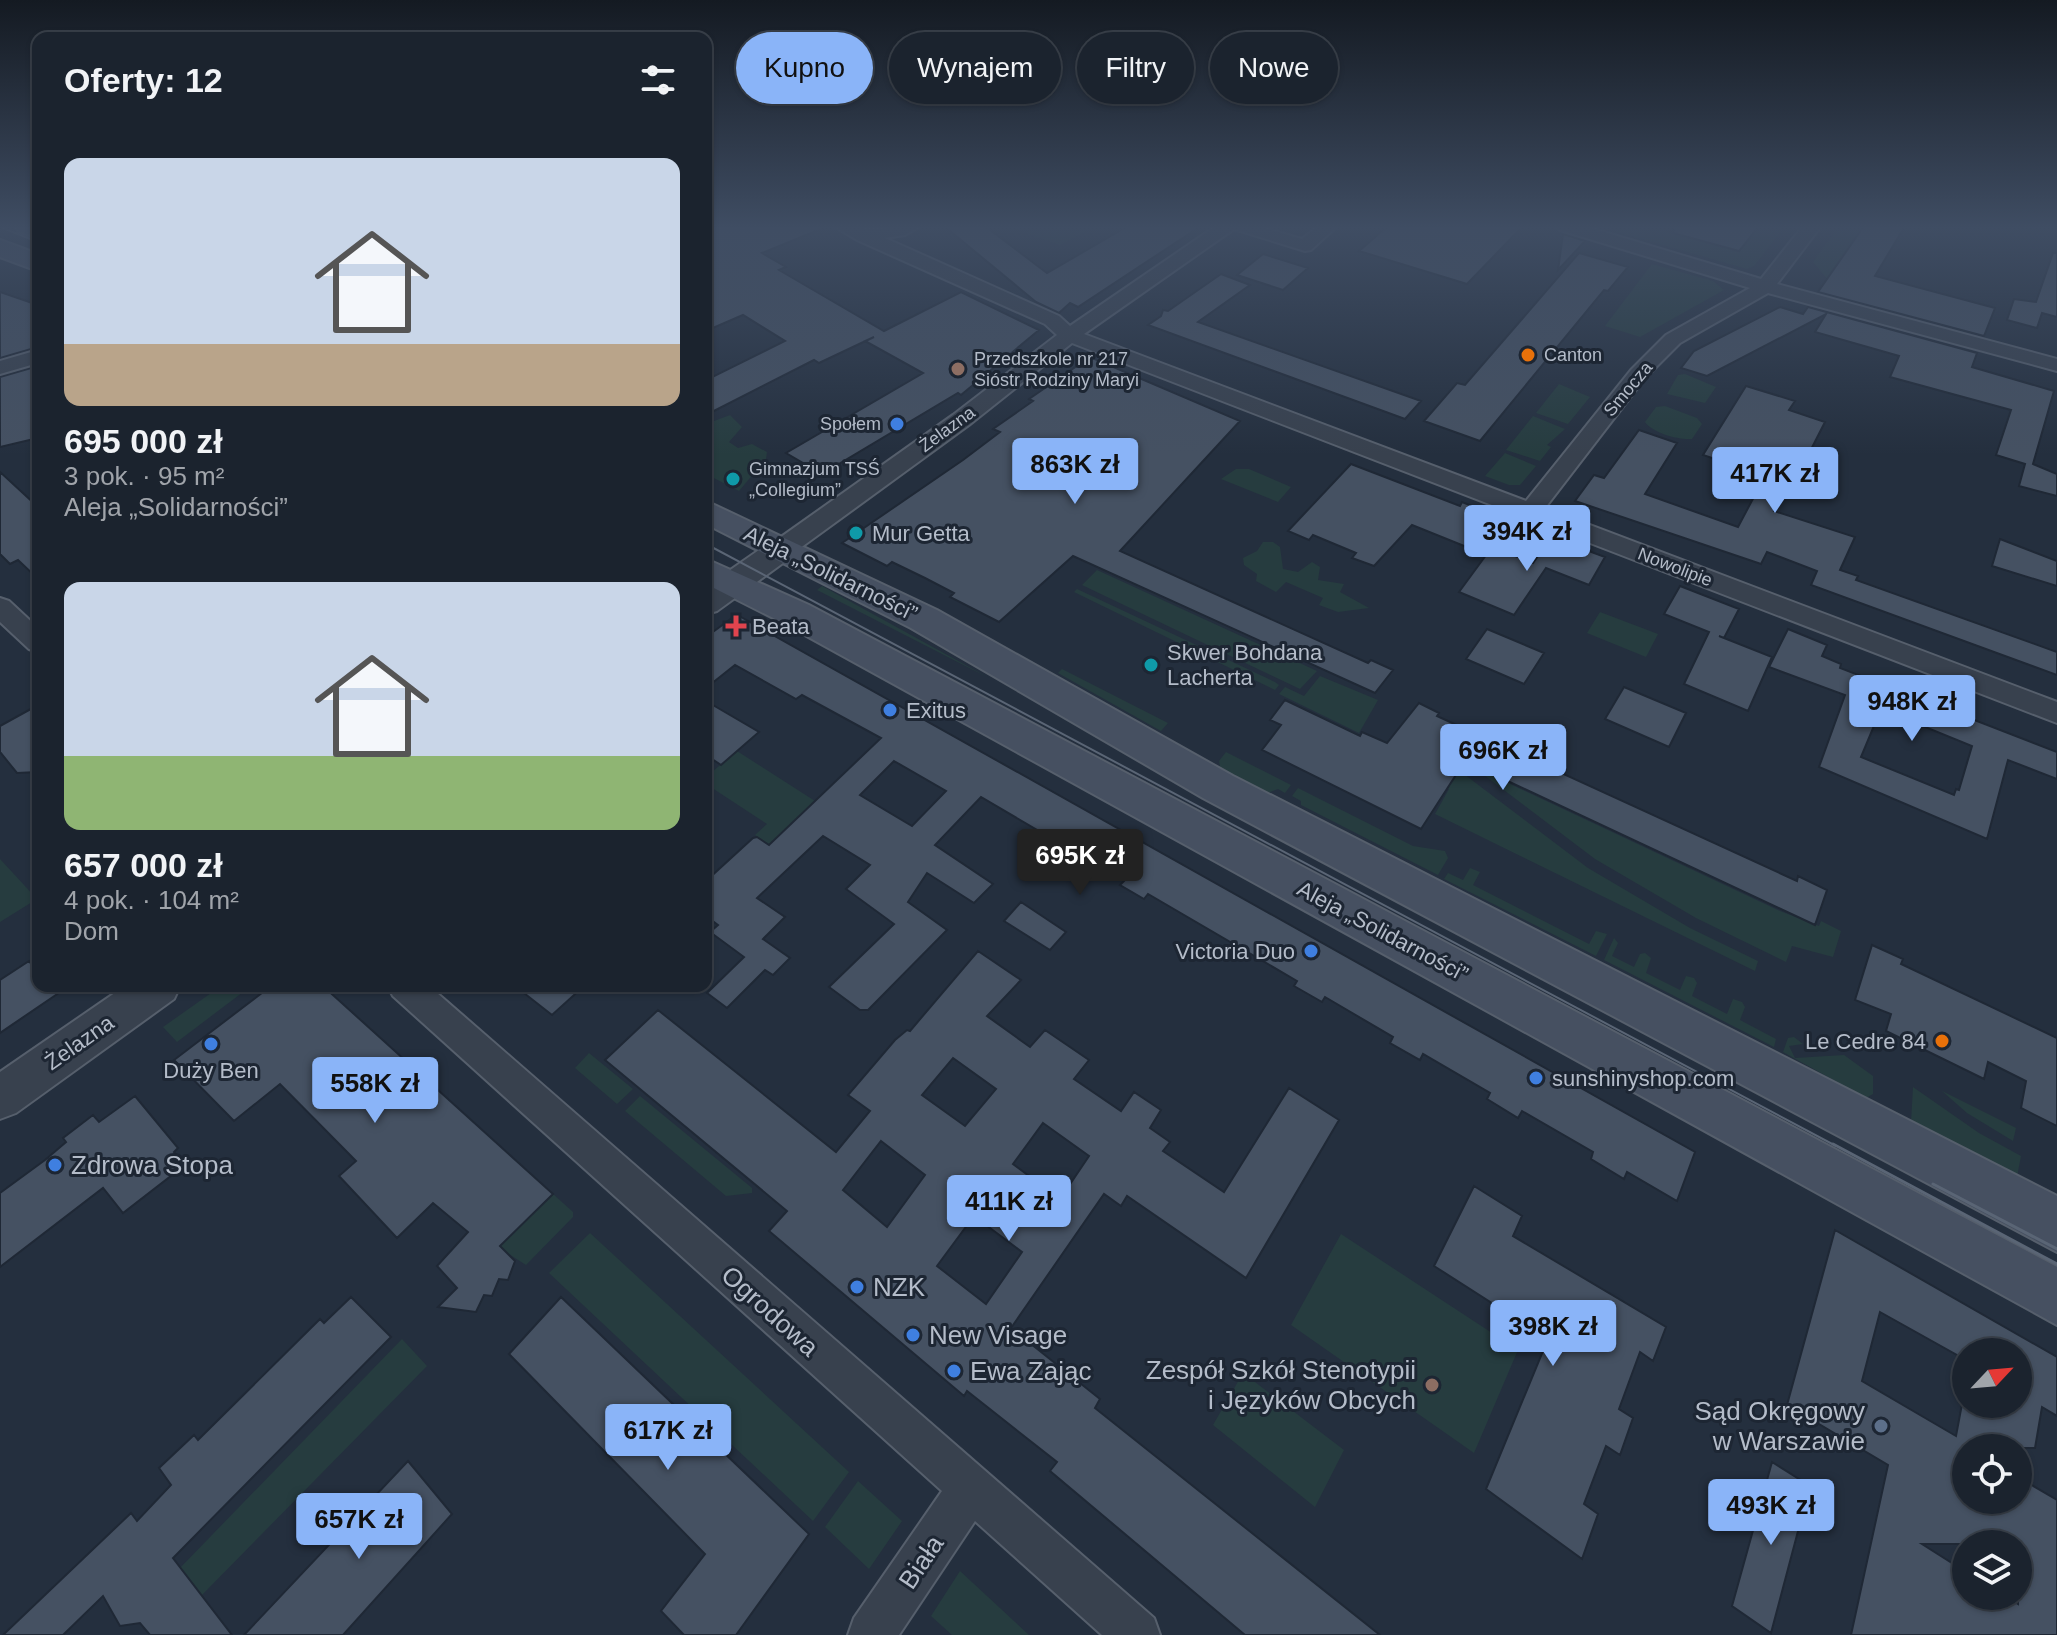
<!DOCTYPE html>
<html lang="pl">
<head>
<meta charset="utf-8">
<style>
	body { margin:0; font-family:Arial,sans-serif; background:#282f3a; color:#f1f3f6; height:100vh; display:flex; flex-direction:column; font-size:30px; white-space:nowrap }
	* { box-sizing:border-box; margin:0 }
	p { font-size:26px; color:#a0a4aa }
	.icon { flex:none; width:44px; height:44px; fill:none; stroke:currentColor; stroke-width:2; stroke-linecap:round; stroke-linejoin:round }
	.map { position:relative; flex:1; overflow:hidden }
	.panel { position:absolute; left:32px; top:32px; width:680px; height:960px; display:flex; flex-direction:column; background:#1b232e; border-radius:16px; box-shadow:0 2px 6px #0004,0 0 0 2px #39404a }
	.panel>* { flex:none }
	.guide { position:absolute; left:736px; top:32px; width:760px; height:72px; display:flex; gap:16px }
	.needle { width:52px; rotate:64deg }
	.controls { position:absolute; left:1952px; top:1338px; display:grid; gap:16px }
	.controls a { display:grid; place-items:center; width:80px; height:80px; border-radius:50%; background:#1b232e; box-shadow:0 2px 6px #0004,0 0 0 2px #39404a; font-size:40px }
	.price { position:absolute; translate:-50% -68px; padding:0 18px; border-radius:8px; background:#8ab4f8; color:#111; font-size:26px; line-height:52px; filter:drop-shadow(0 2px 4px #0008) }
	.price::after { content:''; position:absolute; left:50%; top:48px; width:24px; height:18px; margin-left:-12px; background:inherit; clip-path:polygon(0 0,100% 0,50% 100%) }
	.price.selected { background:#222; color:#fff }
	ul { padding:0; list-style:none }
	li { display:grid; align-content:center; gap:16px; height:424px; padding:0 32px }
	li span { display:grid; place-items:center; height:248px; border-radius:16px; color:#555 }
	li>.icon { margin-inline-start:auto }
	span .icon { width:144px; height:144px; fill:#fffc; stroke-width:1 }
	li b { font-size:34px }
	h2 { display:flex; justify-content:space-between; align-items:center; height:96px; padding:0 32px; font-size:34px }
	.pill { padding:0 28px; border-radius:36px; background:#1b232e; box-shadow:0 2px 6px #0004,0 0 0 2px #39404a; font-size:28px; line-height:72px }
	.pill.selected { background:#8ab4f8; color:#111 }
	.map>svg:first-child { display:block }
</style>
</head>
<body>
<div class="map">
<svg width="2057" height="1635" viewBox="0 0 2057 1635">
	<rect width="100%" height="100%" fill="#242f3e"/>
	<path fill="#263c3f" d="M1029,226H1081L1090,229L1060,245L1028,234Z
		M1607,226H1646L1739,251L1761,226H1785L1754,266L1747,269L1614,231Z
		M1839,226H1864L1827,278L1829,281L1813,262Z
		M1652,264L1713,281L1724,290L1640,337L1605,326Z
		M1685,374L1716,387L1705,403L1667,394L1678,375Z
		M1559,384L1590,397L1568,424L1536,413Z
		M1665,406L1697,418L1702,424L1692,439C1678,440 1653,433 1645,422L1656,407Z
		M730,415L742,427L729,442L738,448L752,444L767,452L766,459L739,491L706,474V424Z
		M1533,416L1565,429L1547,445L1551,447L1540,461L1506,450Z
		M1505,453L1536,466L1520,485H1509L1485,476Z
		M1236,469H1249L1291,487L1278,502L1221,479Z
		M1263,542H1273L1280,547L1283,569L1298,572L1312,562L1320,567L1318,580L1344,584L1340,592L1369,608L1338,612L1319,605L1323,598L1286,582L1276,592L1256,581L1257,574L1244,565L1243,558L1257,551Z
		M1097,570L1317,671L1300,689L1082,585Z
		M822,586L989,678L817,590Z
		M1077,589L1275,682L1279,685L1275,690L1074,592Z
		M1600,612L1658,634L1646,657L1587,633Z
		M1062,669L1168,723L1161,731L1058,673Z
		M1320,676L1378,700L1359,733L1279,694L1285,687L1304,696Z
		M737,751L815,801L770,845L755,835L767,824L706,784V777Z
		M1226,752L1291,785L1285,793L1278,789L1265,794L1221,772L1219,761Z
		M1448,762L1588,868L1690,928L1758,961L1755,971L1435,814L1449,789L1435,783Z
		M1472,766L1780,911L1819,926L1821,921L1841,931L1833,957L1792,946L1786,962L1696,918L1595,859Z
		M1298,788L1413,846L1445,851L1448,858L1438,875L1301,805V801L1292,796Z
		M0,859L37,899L0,922Z
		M1470,868L1480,872L1473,885L1589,944L1596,931L1607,934L1596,956L1444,879L1448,873L1463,880Z
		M1614,938L1618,943L1612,956L1634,967L1640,954L1645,953L1651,958L1646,973L1680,990L1686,976L1694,978L1697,983L1692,996L1727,1014L1733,999L1742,1002L1745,1007L1740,1020L1776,1039L1774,1047L1604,960Z
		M221,986H251L177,1042L163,1027Z
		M1794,1037L1803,1044L1789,1046L1795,1058L1844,1055L1873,1076V1094L1866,1098L1783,1052L1788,1038Z
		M589,1053L633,1089L617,1104L575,1068Z
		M1913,1087L1979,1133L2021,1156L2017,1177L1911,1122Z
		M1942,1091L2016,1128L2013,1141L1967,1113Z
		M640,1096L752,1188V1193L726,1196L625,1111Z
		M553,1194L573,1212V1217L526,1265L498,1247Z
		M590,1233L849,1472L813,1521L549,1273Z
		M1341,1234L1518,1350L1474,1453L1291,1325Z
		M402,1339L427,1366L202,1595L180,1568Z
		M1243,1373L1344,1450L1315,1507L1213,1425Z
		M858,1481L902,1521L869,1569L825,1527Z
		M960,1571L1029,1635H952L931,1616Z"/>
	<path fill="#455162" stroke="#1f2835" stroke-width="2" fill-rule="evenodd" d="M706,226H828L762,253L786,267L779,270L884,331L961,292L1039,330L961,395L958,393L822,474L786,453L923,373L865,341L874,337L819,363L814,360L706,415V380L785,341L743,315L706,331Z
		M944,226H985L1047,273L1128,226H1201L1078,307L1070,303L1059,313L1036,302Z
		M1388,226H1523L1467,284L1359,251Z
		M1674,226H1759L1739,251L1673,233Z
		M1864,226H1905L1875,276L1995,308L1984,336L1818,292Z
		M1563,234L1585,241L1558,270Z
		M1579,253L1628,267L1608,291L1604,290L1480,441L1424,421L1457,383L1465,385Z
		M2053,253H2057V317L2042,313L2037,328L2007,320L2014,299L2036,302Z
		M1263,254L1308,268L1283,290L1237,275Z
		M1221,274L1250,285L1198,322L1421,401L1405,419L1148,325L1161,316L1163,310L1168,311Z
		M0,292L38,305V347L0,358Z
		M1780,307L1803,314L1808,307L1977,353L1972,367L2054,391L2033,464L2057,474V496L2019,486L2025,464L1996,455L2011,410L1890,377L1899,356L1815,332L1826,314L1707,376L1681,368L1694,351Z
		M1090,357L1240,421L1120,551L1368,663L1371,660L1393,670L1375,693L1073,556L999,622L950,597L954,593L925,578L892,562L887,566L842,543L963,460L1000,432L993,429L1033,401L1029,399Z
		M38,366V438L0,447V377Z
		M1746,386L1795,401L1789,410L1825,422L1798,475L1788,472L1774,511L1855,537L1840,570L1858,576L1856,580L2057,652V675L1811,585L1817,571L1767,552L1761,564L1575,501L1594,475L1604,478L1639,430L1677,443L1645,494L1738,527L1765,476L1703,455Z
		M1351,464L1460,506L1462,502L1500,517L1479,552L1412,525L1374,566L1352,558L1356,553L1313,535L1309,540L1288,531Z
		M0,472L38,507V579L18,560L10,564L0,554Z
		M1551,537L1605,557L1589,585L1546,568L1514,615L1459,592L1492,547L1533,563Z
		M2000,539L2057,561V586L1992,566Z
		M1680,586L1739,609L1724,638L1719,636L1772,657L1748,711L1684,684L1709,632L1664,614Z
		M741,617L1695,1152L1677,1201L1627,1172L1624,1179L1591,1159L1593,1152L1522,1111L1518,1118L1487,1099L1490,1093L1423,1054L1420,1060L1390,1043L1393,1037L1325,997L1322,1002L1294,986L1297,981L1148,894L1144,899L1120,885L1125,880L1067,847L1063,852L1040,839L1044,834L981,797L935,845L993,884L974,903L927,873L908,902L947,930L868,1010H860L829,987L894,924L846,889L870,865L823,836L757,898L785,917L763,939L790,958L773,975L765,970L727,1008L707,993L744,957L710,932L718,925L706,916V881L753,838L757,837L769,845L881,738L802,695L796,699L735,665L706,688V637L732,618ZM894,761L946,791L912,826L860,795Z
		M1487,629L1544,653L1524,684L1466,659Z
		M1788,629L1827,645L1822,656L1841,664L1840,668L2057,752V779L2008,760L1987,839L1819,767L1845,695L1769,667ZM1881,709L1972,746L1959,790L1956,789L1954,795L1861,757Z
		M1624,687L1686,713L1669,747L1605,719Z
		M1285,700L1360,736L1362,732L1387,743L1419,703L1439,713L1437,716L1797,881L1798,876L1827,890L1815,925L1465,761L1421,829L1262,750L1281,725L1270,720Z
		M706,701L759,732L721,765L706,755Z
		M38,705V772L17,773L0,752V726Z
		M1021,902L1066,932L1050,950L1004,921Z
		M1872,945L1903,959L1901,964L2057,1038V1126L2021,1108L2026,1081L1988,1062L1984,1079L1886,1031L1891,1014L1855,1000Z
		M978,951L1021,980L987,1016L1030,1047L1045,1030L1089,1060L1074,1079L1121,1111L1134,1092L1161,1110L1150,1128L1170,1142L1163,1151L1224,1192L1289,1088L1339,1120L1246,1278L1127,1196L1121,1206L1104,1194L1011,1328L1100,1399L1095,1408L1380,1635H1245L1050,1471L1057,1462L967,1391L964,1396L769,1231L787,1211L605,1060L658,1010L836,1152L870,1111L848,1095L895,1040L907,1030L910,1031ZM953,1058L996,1089L965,1126L922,1095ZM1043,1123L1089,1156L1060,1199L1013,1164ZM881,1141L925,1175L887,1227L843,1190ZM974,1216L1022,1252L986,1304L937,1266Z
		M29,961L38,972V986H69L0,1033V980Z
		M271,986H323L553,1194L500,1246L515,1261L508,1280L499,1279L492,1296L484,1295L476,1312L438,1307L457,1288L437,1266L468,1232L433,1203L397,1238L339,1176L356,1161L280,1084L234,1121L174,1060Z
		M515,986H584L552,1015Z
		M135,1096L178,1148L174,1152L185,1165L123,1213L103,1188L0,1267V1193L45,1160L66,1142L63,1138L93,1115L99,1122Z
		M1474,1186L1522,1216L1513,1236L1666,1327L1653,1361L1640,1352L1619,1409L1633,1418L1620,1455L1606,1446L1584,1504L1598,1514L1582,1559L1486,1489L1548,1339L1434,1266Z
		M1835,1230L2057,1357V1416L2042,1407L2035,1448H1966V1500H2018V1477L2057,1500V1635H1851L1888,1465L1787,1405ZM1880,1312L1966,1360V1352H2018V1404H1962L1956,1436L1862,1381ZM1922,1544H2018V1604L2005,1596H1966V1572Z
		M351,1297L391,1337L173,1558L232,1635H150L140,1623L120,1626L103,1596L63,1635H3L131,1513L137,1521L171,1485L159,1468L194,1435L198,1440L320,1319L324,1323Z
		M561,1297L809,1534L736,1635H684L661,1611L705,1554L509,1354Z
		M408,1461L452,1514L343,1635H244Z
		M1772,1462L1810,1486L1771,1633L1732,1606Z"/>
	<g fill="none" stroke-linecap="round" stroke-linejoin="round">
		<defs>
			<path id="minor" d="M834,226H857L867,230L920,226L905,235L885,238L1059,316L1070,326L1216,226H1257L1302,239L1318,226H1337L1311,250L1305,251L1234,229L1084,334L1526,501L1631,370L1666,335L1750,288L1560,230L1557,226H1584L1761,279L1803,226H1821L1777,284L2057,359V371L1768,293L1680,343L1645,378L1545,508L2057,702V723L1072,343L969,425L792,554H774L771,548L774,542L953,415L1057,335L1045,324L857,240Z
				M38,350V363L0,374V361Z
				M0,598L9,601L38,628V652L29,649L0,622Z
				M388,986H429L1154,1618L1160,1635H1102L975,1521L899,1635H848L854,1618L942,1491L393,996Z"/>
			<path id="tertiary" d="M783,538L794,541L798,548L794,555L717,611L706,614V587L772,541Z
				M125,986H180L174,999L16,1113L0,1119V1072Z"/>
			<path id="secondary" d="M15,226H38V238L18,231Z
				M0,240L38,254V271L0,257Z
				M706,501L937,610L1233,776L2057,1196V1252L1203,798L911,628L706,524Z
				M706,559L809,605L2057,1267V1325L783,623L706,584Z"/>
		</defs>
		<use href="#minor" stroke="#565f6c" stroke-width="4"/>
		<use href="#tertiary" stroke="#565f6c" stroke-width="4"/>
		<use href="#secondary" stroke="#565f6c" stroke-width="4"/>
		<use href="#minor" fill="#38414e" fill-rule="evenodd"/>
		<use href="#tertiary" fill="#38414e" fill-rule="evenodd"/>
		<use href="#secondary" fill="#465061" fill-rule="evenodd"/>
		<path stroke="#5a6575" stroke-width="2" d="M0,227L38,242
			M706,544L1836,1146"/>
		<path stroke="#5a6575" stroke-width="3" d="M1833,1144L2057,1264
			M1933,1184L2057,1249"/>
	</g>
	<linearGradient id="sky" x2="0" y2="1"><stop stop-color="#141a22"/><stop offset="0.5" stop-color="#3f4d63"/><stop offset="1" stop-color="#3f4d63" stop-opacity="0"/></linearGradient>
	<rect width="2057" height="455" fill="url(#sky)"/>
	<g fill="#e8710a" stroke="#1d2633" stroke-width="3">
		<circle cx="1528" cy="355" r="8"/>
		<circle cx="1942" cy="1041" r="8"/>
	</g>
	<g fill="#8d6e63" stroke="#1d2633" stroke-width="3">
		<circle cx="958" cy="369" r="8"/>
		<circle cx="1432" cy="1385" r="8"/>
	</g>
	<g fill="#3f7fe0" stroke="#1d2633" stroke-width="3">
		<circle cx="897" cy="424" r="8"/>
		<circle cx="890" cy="710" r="8"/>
		<circle cx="1311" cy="951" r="8"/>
		<circle cx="211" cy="1044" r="8"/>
		<circle cx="1536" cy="1078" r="8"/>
		<circle cx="55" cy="1165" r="8"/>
		<circle cx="857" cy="1287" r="8"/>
		<circle cx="913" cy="1335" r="8"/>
		<circle cx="954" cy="1371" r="8"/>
	</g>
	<g fill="#0f9aa8" stroke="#1d2633" stroke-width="3">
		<circle cx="733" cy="479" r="8"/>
		<circle cx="856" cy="533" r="8"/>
		<circle cx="1151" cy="665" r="8"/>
	</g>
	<path fill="#e0444e" stroke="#1d2633" stroke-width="3" d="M732 614h8v8h8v8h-8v8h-8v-8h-8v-8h8z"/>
	<circle fill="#5c6f8a" stroke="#1d2633" stroke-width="3" cx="1881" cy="1426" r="8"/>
	<g text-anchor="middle" stroke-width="6" stroke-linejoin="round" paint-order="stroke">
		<g font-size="18" fill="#b4bcc9" stroke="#1d2633" text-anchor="start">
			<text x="1544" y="361">Canton</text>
			<text x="974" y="365">Przedszkole nr 217<tspan x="974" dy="21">Sióstr Rodziny Maryi</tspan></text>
			<text x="881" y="430" text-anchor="end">Społem</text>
			<text x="749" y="475">Gimnazjum TSŚ<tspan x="749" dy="21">„Collegium”</tspan></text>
		</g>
		<g font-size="18" fill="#b4bcc9" stroke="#1d2633">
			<text transform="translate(1628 389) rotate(-50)" y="6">Smocza</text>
			<text transform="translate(947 429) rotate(-36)" y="6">Żelazna</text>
			<text transform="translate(1675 567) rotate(21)" y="6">Nowolipie</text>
		</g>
		<g font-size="22" fill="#b4bcc9" stroke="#1d2633" text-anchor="start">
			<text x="872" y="541">Mur Getta</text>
			<text x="752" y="634">Beata</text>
			<text x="1167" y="660">Skwer Bohdana<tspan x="1167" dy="25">Lacherta</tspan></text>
			<text x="906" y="718">Exitus</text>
			<text x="1295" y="959" text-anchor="end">Victoria Duo</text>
			<text x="1926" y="1049" text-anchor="end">Le Cedre 84</text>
			<text x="211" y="1078" text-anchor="middle">Duży Ben</text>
			<text x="1552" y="1086">sunshinyshop.com</text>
		</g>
		<g font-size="22" fill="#b4bcc9" stroke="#1d2633">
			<text transform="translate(831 573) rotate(26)" y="8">Aleja „Solidarności”</text>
			<text transform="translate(1383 931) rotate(28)" y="8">Aleja „Solidarności”</text>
			<text transform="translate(79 1042) rotate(-35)" y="8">Żelazna</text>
		</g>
		<g font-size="26" fill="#b4bcc9" stroke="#1d2633" text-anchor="start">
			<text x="71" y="1174">Zdrowa Stopa</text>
			<text x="873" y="1296">NZK</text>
			<text x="929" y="1344">New Visage</text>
			<text x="1416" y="1379" text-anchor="end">Zespół Szkół Stenotypii<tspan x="1416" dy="30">i Języków Obcych</tspan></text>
			<text x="970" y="1380">Ewa Zając</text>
			<text x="1865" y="1420" text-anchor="end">Sąd Okręgowy<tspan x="1865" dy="30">w Warszawie</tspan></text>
		</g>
		<g font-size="26" fill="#b4bcc9" stroke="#1d2633">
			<text transform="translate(770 1311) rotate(42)" y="9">Ogrodowa</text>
			<text transform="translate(921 1562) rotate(-56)" y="9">Biała</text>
		</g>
	</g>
</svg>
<div class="controls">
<a><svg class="needle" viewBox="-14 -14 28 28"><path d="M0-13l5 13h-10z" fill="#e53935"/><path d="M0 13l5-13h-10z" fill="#a0a4aa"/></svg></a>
<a><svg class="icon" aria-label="locate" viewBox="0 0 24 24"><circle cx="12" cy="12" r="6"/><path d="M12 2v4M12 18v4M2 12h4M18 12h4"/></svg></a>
<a><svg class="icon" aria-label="layers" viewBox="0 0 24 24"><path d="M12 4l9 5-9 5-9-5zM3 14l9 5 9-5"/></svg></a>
</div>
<b class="price" style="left:1075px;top:506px">863K zł</b>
<b class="price" style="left:1775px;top:515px">417K zł</b>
<b class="price" style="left:1527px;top:573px">394K zł</b>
<b class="price" style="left:1912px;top:743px">948K zł</b>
<b class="price" style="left:1503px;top:792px">696K zł</b>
<b class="price selected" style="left:1080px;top:897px">695K zł</b>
<b class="price" style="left:375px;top:1125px">558K zł</b>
<b class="price" style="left:1009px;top:1243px">411K zł</b>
<b class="price" style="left:1553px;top:1368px">398K zł</b>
<b class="price" style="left:668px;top:1472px">617K zł</b>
<b class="price" style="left:1771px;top:1547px">493K zł</b>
<b class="price" style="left:359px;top:1561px">657K zł</b>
<div class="guide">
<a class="pill selected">Kupno</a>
<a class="pill">Wynajem</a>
<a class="pill">Filtry</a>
<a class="pill">Nowe</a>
</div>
<section class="panel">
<h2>Oferty: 12<svg class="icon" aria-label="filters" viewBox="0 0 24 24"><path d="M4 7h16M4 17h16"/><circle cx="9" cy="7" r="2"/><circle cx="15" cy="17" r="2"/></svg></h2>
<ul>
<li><span style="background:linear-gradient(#c9d6e8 75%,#b9a48a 0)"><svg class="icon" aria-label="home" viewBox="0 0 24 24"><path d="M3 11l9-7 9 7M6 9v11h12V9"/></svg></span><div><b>695 000 zł</b><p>3 pok. · 95 m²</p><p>Aleja „Solidarności”</p></div></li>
<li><span style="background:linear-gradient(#c9d6e8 70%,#8fb573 0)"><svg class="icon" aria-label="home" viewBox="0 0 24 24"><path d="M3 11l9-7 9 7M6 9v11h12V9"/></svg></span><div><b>657 000 zł</b><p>4 pok. · 104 m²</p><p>Dom</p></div></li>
</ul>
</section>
</div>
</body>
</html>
